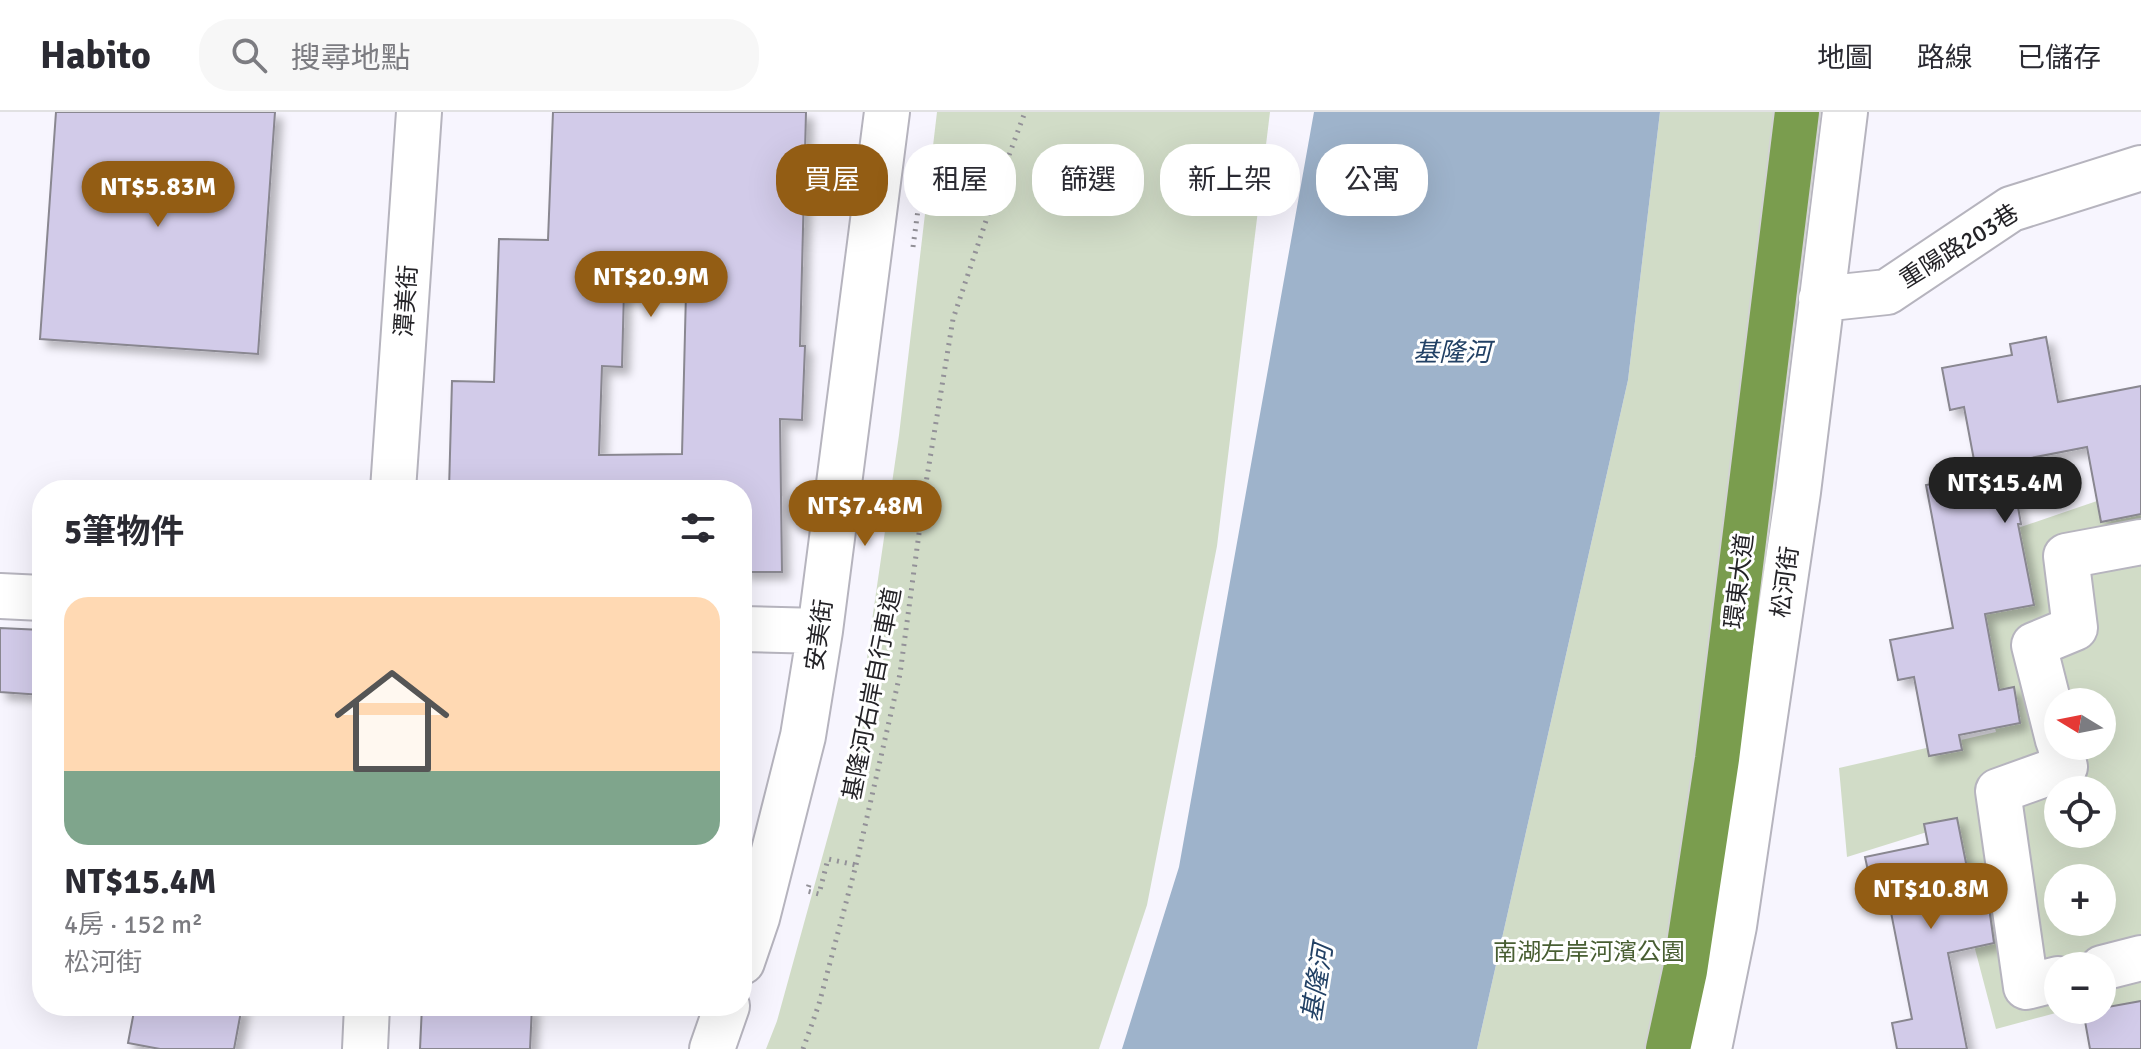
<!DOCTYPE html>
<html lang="zh-TW">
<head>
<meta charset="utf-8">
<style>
	body { margin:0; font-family:Signika,"Noto Sans TC",sans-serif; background:#f7f7f7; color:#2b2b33; height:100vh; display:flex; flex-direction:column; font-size:30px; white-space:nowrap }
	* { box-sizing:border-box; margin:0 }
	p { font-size:26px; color:#7c7c81 }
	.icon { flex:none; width:44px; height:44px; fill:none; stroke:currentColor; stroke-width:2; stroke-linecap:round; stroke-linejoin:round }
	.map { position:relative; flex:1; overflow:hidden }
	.details { position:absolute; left:32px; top:368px; width:720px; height:536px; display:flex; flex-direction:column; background:#fff; border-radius:32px; box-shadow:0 8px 32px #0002 }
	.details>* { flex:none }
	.hud { position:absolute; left:776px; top:32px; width:760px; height:72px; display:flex; gap:16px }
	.needle { width:52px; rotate:280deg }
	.fabs { position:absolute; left:2044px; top:576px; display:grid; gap:16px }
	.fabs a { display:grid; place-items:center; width:72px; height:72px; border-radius:50%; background:#fff; box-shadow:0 8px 32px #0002; font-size:40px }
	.price { position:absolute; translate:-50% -68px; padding:0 18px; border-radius:28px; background:#935d14; color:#fff; font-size:26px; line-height:52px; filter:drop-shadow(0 2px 4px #0008) }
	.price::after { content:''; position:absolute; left:50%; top:48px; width:24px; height:18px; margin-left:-12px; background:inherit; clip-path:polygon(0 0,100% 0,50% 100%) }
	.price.current { background:#222; color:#fff }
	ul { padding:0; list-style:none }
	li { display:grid; align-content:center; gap:16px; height:424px; padding:0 32px }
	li+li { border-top:2px solid #e1e1e2 }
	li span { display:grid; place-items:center; height:248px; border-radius:24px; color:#555 }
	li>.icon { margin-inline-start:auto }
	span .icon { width:144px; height:144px; fill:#fffc; stroke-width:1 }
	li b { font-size:34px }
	h2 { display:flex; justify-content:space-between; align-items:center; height:96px; padding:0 32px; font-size:34px }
	.chip { padding:0 28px; border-radius:32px; background:#fff; box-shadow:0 8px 32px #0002; font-size:28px; line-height:72px }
	.chip.current { background:#935d14; color:#fff }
	header { display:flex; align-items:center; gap:48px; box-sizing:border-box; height:112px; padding:0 40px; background:#fff; border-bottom:2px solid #e1e1e2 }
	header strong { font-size:38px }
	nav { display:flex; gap:44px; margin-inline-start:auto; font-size:28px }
	.search { width:560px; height:72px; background:#f7f7f7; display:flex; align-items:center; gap:20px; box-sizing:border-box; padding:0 28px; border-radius:32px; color:#7c7c81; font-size:30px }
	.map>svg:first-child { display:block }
</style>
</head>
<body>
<header>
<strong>Habito</strong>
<div class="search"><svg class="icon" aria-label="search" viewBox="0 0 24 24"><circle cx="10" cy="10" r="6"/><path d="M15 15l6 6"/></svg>搜尋地點</div>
<nav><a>地圖</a><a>路線</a><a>已儲存</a></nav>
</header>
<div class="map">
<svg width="2141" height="937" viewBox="0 0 2141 937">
	<defs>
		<filter id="shadow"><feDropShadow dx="7" dy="7" stdDeviation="4" flood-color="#0004"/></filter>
	</defs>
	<rect width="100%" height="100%" fill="#f7f5fe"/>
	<path fill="#d1dcc7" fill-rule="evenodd" d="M937,0H1270L1217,434L1147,793L1099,937H766L777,909L859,612L870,522L899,323Z
		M1660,0H1793L1661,937H1477L1628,268Z
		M2141,374V937H2116L2102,890V854H2058V898H2067L1996,917L1943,715L1847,745L1839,656L1996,620L1968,507L2023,492L2006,420ZM2058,590H2102V634H2058ZM2058,678H2102V722H2058ZM2058,766H2102V810H2058Z"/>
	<path fill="#9eb3cb" d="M1314,0H1660L1628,268L1477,937H1122L1179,755Z"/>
	<path fill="#d2cbe9" stroke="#898790" stroke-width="2" fill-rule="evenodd" filter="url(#shadow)" d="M56,0H275L258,242L40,227Z
		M553,0H806L800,234H805L802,308L780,307L782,460H742V378H449L452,269L494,270L499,127L548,128ZM624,178L686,180L682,342L599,343L602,254L622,255Z
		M2046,225L2058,290L2141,274V402L2101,410L2087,335L2010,350L2021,412H2018L2034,493L1985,502L1999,578L2014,575L2020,611L1959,623L1962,638L1929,644L1914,565L1898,568L1890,528L1953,516L1926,373L1977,364L1964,295L1950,298L1942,256L2012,243L2010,232Z
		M0,516L42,518V583L0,580Z
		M1957,706L1974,791L1988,788L1994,831L1948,841L1967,937H1897L1892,911L1912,907L1887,780L1873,782L1865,745L1928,732L1924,712Z
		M2141,889V937H2090L2083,898H2102V896Z
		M135,894H242L234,937H160L128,931Z
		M422,894H532L530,937H420Z"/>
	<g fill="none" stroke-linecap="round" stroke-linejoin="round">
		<defs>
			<path id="minor" d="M1821,187L1887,180L2011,97L2141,56
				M393,378L419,0
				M0,484L42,486
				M742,517L820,519
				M2058,628L2034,533L2075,516L2066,444L2141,430
				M742,850L757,806L803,624L820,519L887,0
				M2102,856L2141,846
				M2058,867L2026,875L1998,679L2065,655L2060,634
				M365,937L367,894
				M712,937L727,894
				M1709,937L1734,814L1798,380L1845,0"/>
			<path id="highway" d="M1668,937L1685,859L1717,647L1797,0"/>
		</defs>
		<use href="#minor" stroke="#b6b4be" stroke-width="48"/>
		<use href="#highway" stroke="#d3d3d4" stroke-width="48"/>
		<path stroke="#939198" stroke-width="5" stroke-dasharray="2 6" stroke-linecap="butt" d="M913,135L922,68L932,69L929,92L939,94L943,70H999
			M872,418L877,419L885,371L894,372L890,402L898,404L903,374L925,377
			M809,773L807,779L819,782L828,747L856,753
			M803,937L819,892L856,753L900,562L925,377L953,207L999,70L1025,0"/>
		<use href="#minor" stroke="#fff" stroke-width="44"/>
		<use href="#highway" stroke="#7a9d4e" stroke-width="44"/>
	</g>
	<g text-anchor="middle" stroke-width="6" stroke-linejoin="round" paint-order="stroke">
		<g font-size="24" fill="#242327" stroke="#fff">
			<text transform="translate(1959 134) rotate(-32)" y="8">重陽路203巷</text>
			<text transform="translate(406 189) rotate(-86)" y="8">潭美街</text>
			<text transform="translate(1739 469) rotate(-83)" y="8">環東大道</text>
			<text transform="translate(1785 470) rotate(-82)" y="8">松河街</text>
			<text transform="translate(819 523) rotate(-82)" y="8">安美街</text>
			<text transform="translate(872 582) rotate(-79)" y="8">基隆河右岸自行車道</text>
		</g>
		<g font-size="24" fill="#485e32" stroke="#fff">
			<text x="1589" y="848">南湖左岸河濱公園</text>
		</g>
		<g font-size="26" font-style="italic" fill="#224165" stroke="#fff">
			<text x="1452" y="249">基隆河</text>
			<text transform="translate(1317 871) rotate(-81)" y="9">基隆河</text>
		</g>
	</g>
</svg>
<div class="fabs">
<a><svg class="needle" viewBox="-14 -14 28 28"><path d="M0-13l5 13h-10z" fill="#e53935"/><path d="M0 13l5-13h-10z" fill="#7c7c81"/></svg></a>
<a><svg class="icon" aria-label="locate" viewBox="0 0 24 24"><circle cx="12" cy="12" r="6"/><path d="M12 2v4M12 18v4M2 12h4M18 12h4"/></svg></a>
<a>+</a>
<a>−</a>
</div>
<b class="price" style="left:158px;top:117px">NT$5.83M</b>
<b class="price" style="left:651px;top:207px">NT$20.9M</b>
<b class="price current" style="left:2005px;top:413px">NT$15.4M</b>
<b class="price" style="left:865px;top:436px">NT$7.48M</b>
<b class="price" style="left:1931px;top:819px">NT$10.8M</b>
<div class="hud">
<a class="chip current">買屋</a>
<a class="chip">租屋</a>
<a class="chip">篩選</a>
<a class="chip">新上架</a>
<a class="chip">公寓</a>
</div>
<section class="details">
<h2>5筆物件<svg class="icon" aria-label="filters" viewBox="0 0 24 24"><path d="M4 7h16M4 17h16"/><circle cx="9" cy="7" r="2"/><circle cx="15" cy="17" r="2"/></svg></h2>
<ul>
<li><span style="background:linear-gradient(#ffd9b3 70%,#7fa58c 0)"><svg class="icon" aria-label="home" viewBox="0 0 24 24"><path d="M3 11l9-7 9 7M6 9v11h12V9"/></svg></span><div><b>NT$15.4M</b><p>4房 · 152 m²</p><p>松河街</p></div></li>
</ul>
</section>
</div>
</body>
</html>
